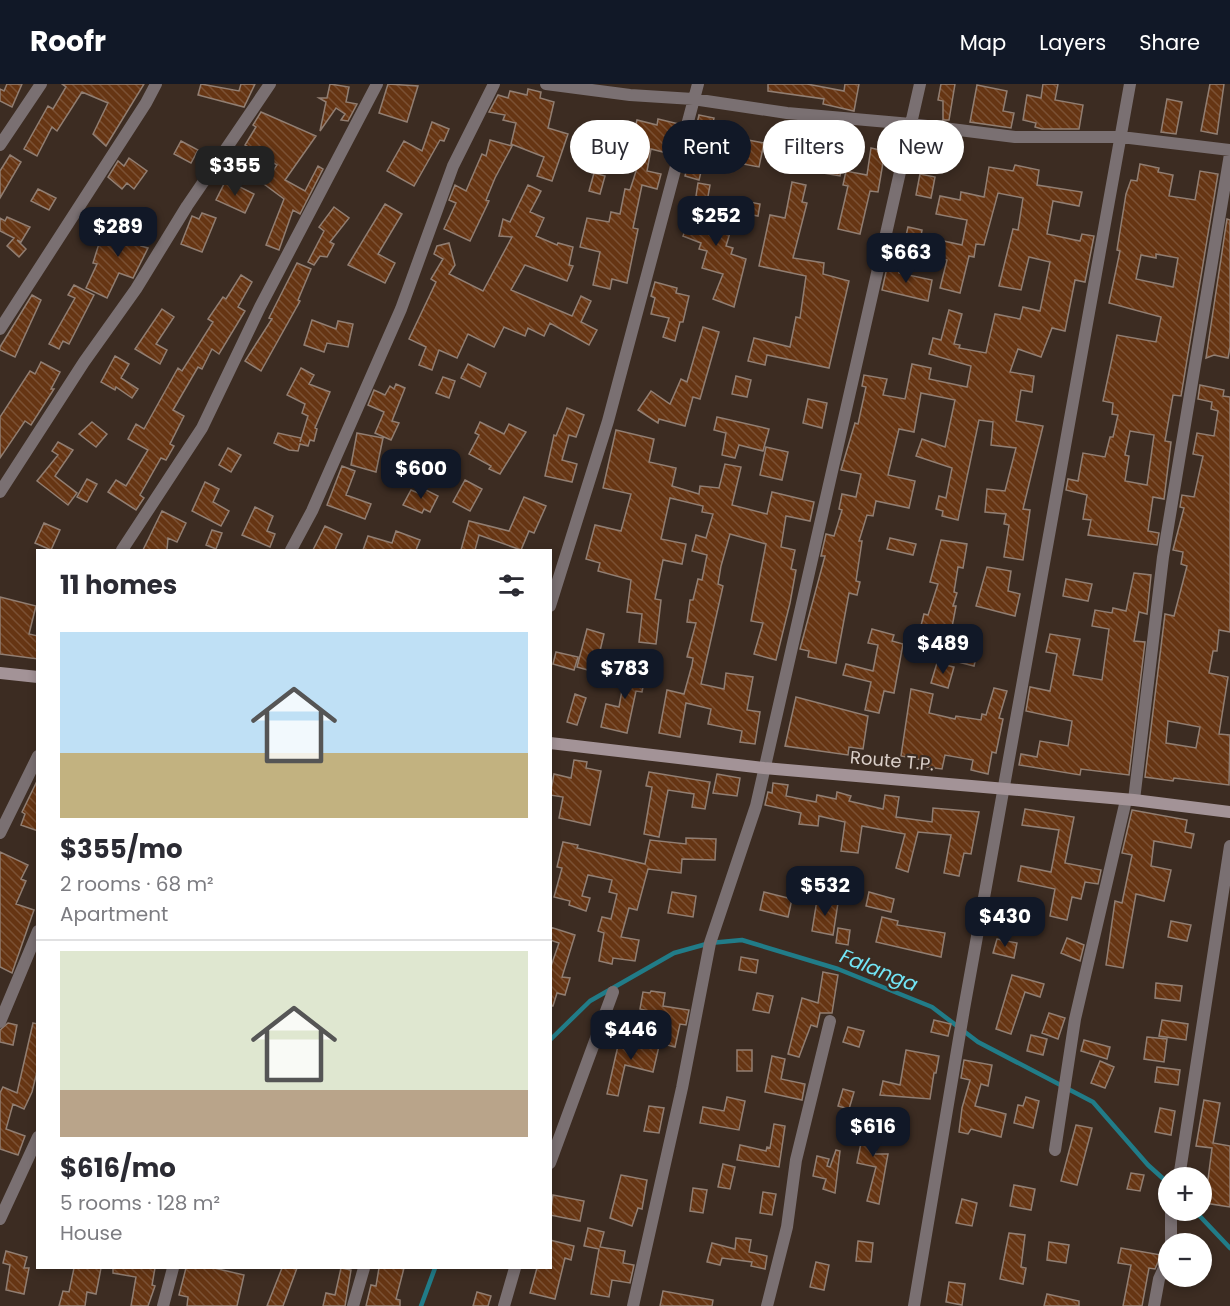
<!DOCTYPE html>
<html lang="en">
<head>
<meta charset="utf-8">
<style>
	body { margin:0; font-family:Poppins,sans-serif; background:#f2f2f3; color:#2b2b33; height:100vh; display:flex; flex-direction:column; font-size:22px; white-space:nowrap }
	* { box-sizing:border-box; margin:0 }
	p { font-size:20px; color:#7c7c81 }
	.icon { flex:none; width:33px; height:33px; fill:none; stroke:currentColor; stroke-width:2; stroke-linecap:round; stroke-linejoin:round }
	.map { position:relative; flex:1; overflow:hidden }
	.drawer { position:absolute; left:36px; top:465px; width:516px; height:720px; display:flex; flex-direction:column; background:#fff; border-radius:0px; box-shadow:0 3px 9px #0003 }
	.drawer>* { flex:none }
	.hud { position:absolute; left:570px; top:36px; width:570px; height:54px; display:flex; gap:12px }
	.buttons { position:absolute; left:1158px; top:1083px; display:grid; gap:12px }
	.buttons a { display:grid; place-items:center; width:54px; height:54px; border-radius:50%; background:#fff; box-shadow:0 3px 9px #0003; font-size:30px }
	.price { position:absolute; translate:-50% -51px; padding:0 14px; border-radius:12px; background:#111827; color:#fff; font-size:20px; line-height:39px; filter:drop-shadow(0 2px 3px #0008) }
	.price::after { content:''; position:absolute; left:50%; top:36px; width:18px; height:14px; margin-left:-9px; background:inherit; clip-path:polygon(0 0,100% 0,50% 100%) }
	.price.active { background:#222; color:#fff }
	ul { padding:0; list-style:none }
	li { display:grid; align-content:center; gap:12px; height:318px; padding:0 24px }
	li+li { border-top:2px solid #e1e1e2 }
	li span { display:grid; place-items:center; height:186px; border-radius:0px; color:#555 }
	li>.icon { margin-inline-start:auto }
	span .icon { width:108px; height:108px; fill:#fffc; stroke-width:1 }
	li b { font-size:26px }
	h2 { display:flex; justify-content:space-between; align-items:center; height:72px; padding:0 24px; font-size:26px }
	.tag { padding:0 21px; border-radius:27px; background:#fff; box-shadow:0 3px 9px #0003; font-size:21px; line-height:54px }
	.tag.active { background:#111827; color:#fff }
	header { display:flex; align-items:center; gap:36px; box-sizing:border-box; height:84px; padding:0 30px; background:#111827; color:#fff }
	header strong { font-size:28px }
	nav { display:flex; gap:33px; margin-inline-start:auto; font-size:21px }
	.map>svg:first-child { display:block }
</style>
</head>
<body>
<header>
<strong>Roofr</strong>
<nav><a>Map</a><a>Layers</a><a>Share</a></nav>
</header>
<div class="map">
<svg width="1230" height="1222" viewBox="0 0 1230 1222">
	<defs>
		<pattern id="building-back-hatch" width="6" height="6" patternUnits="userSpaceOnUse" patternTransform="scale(1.5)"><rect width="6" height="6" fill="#663513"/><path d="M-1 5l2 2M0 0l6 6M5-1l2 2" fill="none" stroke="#7b5134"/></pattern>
	</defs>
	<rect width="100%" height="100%" fill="#3c2c22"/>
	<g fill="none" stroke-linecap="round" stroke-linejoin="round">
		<path stroke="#217c88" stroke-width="4.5" d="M550,956L590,917L674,869L710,859L742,856L838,885L932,923L978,958L1093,1018L1148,1081L1168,1099
			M1194,1126L1230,1164
			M421,1222L435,1184"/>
	</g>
	<path fill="url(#building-back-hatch)" stroke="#917e72" stroke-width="1.5" fill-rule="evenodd" d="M7,0H22L12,23L0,17V5L4,7Z
		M62,0H144L106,62L93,50L108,19L82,8L57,47L52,43L37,72L24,65L48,22L53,25L66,3Z
		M201,0L239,7L241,0H255L244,23L198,11Z
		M330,0L349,3L346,18L357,20L348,37L341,36L345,30L336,24L320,47L326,18L319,14H327Z
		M388,0L418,2L407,38L379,29Z
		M768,0H807L844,7L845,0H859L854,27L823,20L824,15L768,7Z
		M941,0H955L949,36H943V17L938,16Z
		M1043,0H1058L1055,16L1083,21L1079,45H1042L1035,43L1036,39L1023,36L1027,11L1041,14Z
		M1210,0H1224L1217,50L1201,47Z
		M977,1L1007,7L1003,27L1014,29L1011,44L970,38Z
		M528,5L541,8L540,14L554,18L548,44L568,50L552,97L537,92L544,73L511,60L516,39L503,36L505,31L489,28L498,11L508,14L510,7L527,11Z
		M1167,15L1182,18L1176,50L1161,48Z
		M261,28L316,52L285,96L305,107L318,82L323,85L300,130L293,126L279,166L266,161L284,115L264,100L277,81L245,61L256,43L253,41Z
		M699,31L714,34L699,96L685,92Z
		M658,35L679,40L671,70L651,65L647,87L661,90L657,105L642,101L633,144L638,145L627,199L612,195L610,205L593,201L600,168L580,163L587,134L609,138L611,128L620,130L625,105L630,106L637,84L631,83L632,78L603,59L614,44L632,56L637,36L657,41Z
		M432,38L449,45L444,57L440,56L414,102L387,87L404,57L422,67Z
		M490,56L512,62L495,94L486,116L489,117L470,157L444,145L456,119L449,116L455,101L466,107L482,70L486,72Z
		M748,56L764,59L759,83L743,80Z
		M181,57L198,66L191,79L174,70Z
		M816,57L846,62L840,92L811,87Z
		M931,63L944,66L940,87L927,84Z
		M871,64L885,67L878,108L870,107L860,150L838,145L848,102L843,101L846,87L867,91Z
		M10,71L21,78L0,114V87Z
		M129,74L147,87L134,105L127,99L122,105L108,93L118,77L124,82Z
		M1140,80L1159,84L1158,88L1173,91L1169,112L1195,116L1200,87L1218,90L1181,312L1173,311L1165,357L1171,358L1164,415L1153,413L1148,447L1159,449L1157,461L1088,451L1091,436L1083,435L1087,411L1066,406L1068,395L1078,397L1083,369L1105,373L1110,353H1113L1118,331L1112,330L1113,319L1103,317L1117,251L1156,258L1161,233L1109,219L1120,167L1117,166L1126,110L1131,96L1137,97ZM1156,170L1178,174L1173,203L1136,195L1141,171L1156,174ZM1130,347L1154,351L1147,401L1125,397L1129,372L1125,371Z
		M1015,81L1039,86L1037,101L1082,108L1079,122L1053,117L1047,150L1080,157L1082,150L1094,152L1085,198L1075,196L1065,247L1052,244L1041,273L1018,265L1010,288L1034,292L1032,308L1021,306L1016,337L1043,342L1023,425L1030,426L1023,476L1004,473L1009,441L1004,440L1006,430L985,428L987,405L1005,407L1016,364L991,361L993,338L979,336L958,436L942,432L943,427L936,425L939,412L946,414L952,384L916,372L922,355L945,363L955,316L921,309L914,348L899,345L888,391L915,397L909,424L876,417L873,432L867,431L859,457H862L856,497L860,498L857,511L849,509L836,579L808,573L809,567L800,565L825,472H821L826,450L834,452L842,426L839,425L842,410L856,413L861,390L841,386L855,339L858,340L866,303L862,302L864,291L887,295L883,311L905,315L912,280L931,284L929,295L967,303L971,282L929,270L933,254L941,256L949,226L962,230L954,260L960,261L959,264L986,269L995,230L1020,235L1023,223L1040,227L1050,178L1029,173L1021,206L999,202L1013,145L1018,146L1023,114L998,109L984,161L976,160L974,173L969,172L960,209L940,204L947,176L903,165L908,143L922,146L921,152L962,161L967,136L936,130L940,112L960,116L961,108L984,113L989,83L1013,87Z
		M594,89L605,92L600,110L589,107Z
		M920,90L935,93L931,114L916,111Z
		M226,96L254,110L245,129L216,116Z
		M792,98L806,101L802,118L807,119L793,174L824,179L823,190L849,197L829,284L767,271L765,281L748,277L754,254L790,263L796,233L800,234L806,192L759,182L770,131L785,134Z
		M698,99L710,101L705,129L733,139L726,162L733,164L731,170L746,175L734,223L713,215L723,190L702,184L707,167L699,165L701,159L683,152L694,125Z
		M528,101L541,107L530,128L544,134L536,152L557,161L558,159L573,163L569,181L573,182L567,197L525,181L511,206L572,232L581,212L591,217L581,238L597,246L589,261L550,239L544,252L528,244L525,252L504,243L494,263L468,250L457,274L439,266L432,286L419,281L426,263L409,255L436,198L431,195L443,175L434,170L437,162L449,159L455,181L449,190L483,207L512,153L499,152L503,135L510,138Z
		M38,105L56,114L49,126L31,117Z
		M744,117L760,120L758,132L742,129Z
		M385,120L402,130L378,170L395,179L385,199L348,181Z
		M334,123L349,134L330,158L334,160L327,173L320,172L314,181L308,178L324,147L319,143Z
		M202,129L216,134L202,168L181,160L192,132L199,135Z
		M133,132L149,137L141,162L148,164L133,194L119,189L107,214L86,204L97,180L93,179L102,150L125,157Z
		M7,133L30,143L21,158L17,156L26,165L19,173L7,162L14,154L0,147V134L5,137Z
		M1227,135L1230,136V263L1228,274L1214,271L1206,274Z
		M297,179L311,185L298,216L300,217L261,287L245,277L272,235L269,234Z
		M888,179L900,181L899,189L932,196L928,217L882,206Z
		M241,191L252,198L238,223L245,227L219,270L212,265L202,285L198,283L173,326L184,332L170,360L174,362L166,376L161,374L140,411L144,414L136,426L108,408L116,396L126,402L148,366L128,355L136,340L144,345L178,284L182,287L213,238L208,235L223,213L226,215Z
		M655,198L677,204L676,209L689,212L683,238H680L675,257L663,253L669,234L651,230L655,214L651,212Z
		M74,201L94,211L69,260L63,257L59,265L49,260L75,214L68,211Z
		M32,211L41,216L15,273L0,266V263Z
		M162,225L174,233L156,260L167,266L160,280L135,265Z
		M312,236L336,245L338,237L353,240L348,263L327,259L324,268L304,261Z
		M703,243L719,248L700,315L693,313L685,342L659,335L658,339L638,326L651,307L670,320L681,295L687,298Z
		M115,272L129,280L121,294L138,305L132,314L116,303L115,306L101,298Z
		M41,278L60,288L51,305H54L31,341L25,337L0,374V333L30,287L35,290Z
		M468,280L486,289L480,303L461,294Z
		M301,284L314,291L309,300L330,308L315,344L317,345L314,357L310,356L308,362L300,360L298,367L289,366L274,359L278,349L301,354L300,358L308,332L302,329L305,320L287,311Z
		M736,292L751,296L747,313L732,310Z
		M443,293L455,297L449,314L436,309Z
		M396,300L405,304L392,337L399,339L391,356L375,349L384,328L368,321L374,306L385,311L390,302L394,305Z
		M1200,301L1224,306L1223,312L1230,313V548L1219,546L1217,567H1213L1209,589L1228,593L1219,650L1230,651L1229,701L1174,694L1173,697L1145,693L1165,530L1174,532L1187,482L1181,480L1183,468L1173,466L1184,424L1180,423L1182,411L1194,413L1203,372L1193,370L1197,349L1214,352L1218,327L1211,325L1212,318L1198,315ZM1168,637L1200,643L1196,664L1166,659Z
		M808,315L827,319L822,344L803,339Z
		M567,324L584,331L576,353L569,351L562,376L577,380L572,398L545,392L554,351L556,352Z
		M717,333L769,345L763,367L739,361L735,374L722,371L726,349L714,346Z
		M92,338L107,350L96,363L79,350Z
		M480,338L504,350L509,340L526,348L500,390L489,385L491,382L469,370L479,351L475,349Z
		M616,346L654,355L649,378L676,384L672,402L699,410L700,402L719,404L725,380L741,383L732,421L767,430L772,408L814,418L810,437L786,432L781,463L795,466L791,485L796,486L790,519L776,576L754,570L763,539L751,537L766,460L730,450L721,482L718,500L723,502L701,600L724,605L726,589L753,593L747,626L760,628L755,660L740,658L742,647L708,640L711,625L686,619L680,653L659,649L667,606L684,610L692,581L693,574L687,573L696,539L687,538L690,516H693L698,495L702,496L707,471L692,467L696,451L706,454L713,430L702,428L703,422L670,414L661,455L686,460L682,480L663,476L655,515L661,516L656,560L639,558L642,530L627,528L631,496L598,487L600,479L586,475L595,441L621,447L631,410L603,404Z
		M357,349L383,354L376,388L351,381Z
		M58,358L73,366L55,392L77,409L68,421L37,397L58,371L52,367Z
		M766,363L788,368L782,396L760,391Z
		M228,364L241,371L231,388L219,381Z
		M342,382L355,387L346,411L371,420L365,435L327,421Z
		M87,395L97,400L87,418L77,413Z
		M465,396L482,405L470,427L453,418Z
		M205,398L219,405L213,418L229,427L221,442L192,427Z
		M420,403L438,412L430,428L424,425L422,429L403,421L411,406L418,409Z
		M524,413L546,422L534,449L529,447L521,466L479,451L475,466H461L469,437L509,447Z
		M255,423L273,432L267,447L275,450L270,463L242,451Z
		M162,427L186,439L177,458L168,454L167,466H143Z
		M44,439L60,446L51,466L35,459Z
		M325,442L342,450L335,466H313Z
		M212,446L222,449L216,465L206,461Z
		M396,447L420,456L416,466H363L368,452L392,459Z
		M890,454L916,460L913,471L887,465Z
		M941,456L967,460L963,484L958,483L954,508L957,509L953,522H956L952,543L944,542L937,567L916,561L924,530L928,531L938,500L930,498Z
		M987,483L1011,487L1008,507L1020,510L1015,532L976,522Z
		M1134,489L1151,491L1147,530L1139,528L1134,557L1145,558L1129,691L1081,685L1080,691L1019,681L1021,670L1037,673L1040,657L1068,662L1072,637L1026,627L1030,603L1050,607L1057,570L1046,568L1050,550L1080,555L1073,591L1102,596L1109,545L1092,542L1095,526L1112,529L1113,524L1126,527Z
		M1066,495L1092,500L1088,517L1063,512Z
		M0,513L36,522L29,550L38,552V575L0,570Z
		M587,545L604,550L595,588L577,583Z
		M872,545L894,551L892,557L903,560L894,609L884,607L879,629L865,626L871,598L843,591L846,580L873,587L878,561L868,559Z
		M968,558L979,561L974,582L958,578L961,563L966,564Z
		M556,568L578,573L574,586L553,580Z
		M627,579L647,583L642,608L636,607L627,649L601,643L606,620L619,623Z
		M937,579L954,583L948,604L931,599Z
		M994,604L1007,607L999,634L1003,635L996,669L992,668L988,690L971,686L973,676L945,671L942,685L927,683L928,677L901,672L911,605L933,610L929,629L955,635L956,632L981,636L982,630L986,631Z
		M575,610L586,614L577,641L567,638Z
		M796,613L868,632L863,665L849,663L848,671L785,662Z
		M574,676L587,678L586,684L601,687L590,741L559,734L563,713L550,711L554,690L571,694Z
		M649,688L710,698L705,725L692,723L694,710L668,706L659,753L644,750L652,703L646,702Z
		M717,690L740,694L737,712L713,709Z
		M38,695V747L21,741L25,730L22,728Z
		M773,699L788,701L786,712L816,718L817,711L836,715L837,708L851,712L849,717L883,725L885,711L899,713L896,733L932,738L933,724L979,728L971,770L964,769L959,792L944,789L951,751L918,748L908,788L896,784L905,750L862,742L858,769L841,767L845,738L819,732L818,742L799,740L801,729L765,721L768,708L772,709Z
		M1025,725L1074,733L1065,779L1101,786L1098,800L1085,798L1081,815L1072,813L1067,836L1050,832L1055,805L1018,797L1021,782L1051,788L1059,746L1022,741Z
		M1132,726L1187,736L1185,748L1194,750L1191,764L1154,757L1151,782L1171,786L1164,817L1136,810L1123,884L1106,881L1115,817L1122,819L1132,771L1122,769Z
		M686,754L716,755L715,776L682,775L681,789L648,785L637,826L629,824L621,853L639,856L635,877L613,874L612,880L599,877L604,849L598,847L602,833L611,835L617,810L609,808L612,796L588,791L582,812L590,814L586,827L569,821L570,817L554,813L562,784L557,783L563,758L578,761L577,764L645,780L650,756L686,760Z
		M0,768L28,781L21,795L26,797L16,820L34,826L12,889L0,883Z
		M672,808L696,812L693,833L668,829Z
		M764,808L792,815L788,833L760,826Z
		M869,808L894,815L891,828L866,822Z
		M817,816L838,819L833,851L812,847Z
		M882,833L898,837L897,841L945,849L941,873L876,858Z
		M1171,837L1191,841L1187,857L1168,853Z
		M550,843L575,851L562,893L570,894L565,911L557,909L553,922H550V885L559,859L550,856Z
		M838,844L850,846L848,861L836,859Z
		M1067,854L1084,861L1080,877L1061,869Z
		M997,855L1017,859L1014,874L993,869Z
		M741,873L758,876L756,889L739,886Z
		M823,888L838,891L832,929H820L817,943L811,941L799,973L788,970L802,914L818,919Z
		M1012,891L1044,900L1040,913L1025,908L1011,950L996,945Z
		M1156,899L1182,902L1180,917L1155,914Z
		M651,907L665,909L663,922L689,926L686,941L680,940L675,963L656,958L660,940L647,937L649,927L640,925L643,908L650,909Z
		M757,909L773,912L769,929L753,926Z
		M1049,929L1065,934L1058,955L1042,949Z
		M934,936L951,940L948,952L931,948Z
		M1162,936L1188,940L1186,956L1159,952Z
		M8,939L17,941L13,961L0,958V946Z
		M33,939L38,940V984L32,1008L24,1025L13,1020L6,1045L25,1052L18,1071L0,1065V1009L3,1003L17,1009Z
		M848,943L864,947L859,963L843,958Z
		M1031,951L1047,955L1043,971L1027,967Z
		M620,953L659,962L653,988L625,981L618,1012L607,1010Z
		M1147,953L1167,955L1164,978L1144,975Z
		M1084,956L1110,963L1107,975L1081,967Z
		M737,966H752V987H737Z
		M906,966L939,972L936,989H934L930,1015L880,1011L883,997L900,1001Z
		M772,972L785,975L781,995L805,1000L802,1016L765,1008Z
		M964,976L992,981L988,1002L981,1000L975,1022L1006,1030L1001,1053L971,1045L968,1050L959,1048L962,1024L970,996L961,994Z
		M1100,977L1114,983L1105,1004L1091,999Z
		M1157,983L1180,986L1178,1001L1155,998Z
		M843,1005L854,1008L849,1025L838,1022Z
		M727,1013L745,1017L739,1046L700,1039L703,1023L724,1027Z
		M1026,1013L1039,1017L1033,1044L1014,1039L1018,1021L1023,1022Z
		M1204,1016L1220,1019L1213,1059L1230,1062V1123L1205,1119L1212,1064L1196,1062Z
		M649,1022L664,1024L659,1049L644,1047Z
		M1160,1024L1175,1027L1171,1051L1155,1048Z
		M866,1034L882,1037L875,1070H888L879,1120L867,1117L876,1083L857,1079Z
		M774,1040L785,1042L779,1083L737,1076L740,1061L766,1067L767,1063L770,1064Z
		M1076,1041L1092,1044L1077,1101L1061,1097Z
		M836,1066L840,1067L835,1109L823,1105L826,1095L813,1092L817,1072L829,1075L827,1082L830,1083Z
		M723,1080L735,1083L730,1105L718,1103Z
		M1131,1089L1144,1091L1140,1107L1127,1105Z
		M621,1091L647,1096L642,1125L638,1124L632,1142L610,1134Z
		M1014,1101L1035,1105L1031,1126L1010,1122Z
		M693,1104L707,1106L703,1129L690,1127Z
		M763,1108L776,1110L772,1131L760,1129Z
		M553,1111L584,1117L580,1137L550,1131Z
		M962,1115L977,1119L972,1142L956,1139Z
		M588,1144L604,1148L600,1163L625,1167L623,1179L634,1181L630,1199L612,1196L609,1213L591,1210L599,1165L584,1162Z
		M1009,1149L1025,1151L1021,1183L1026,1184L1023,1200L1000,1195Z
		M736,1154L751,1156L749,1168L767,1172L765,1185L751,1182L752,1178L722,1174L720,1181L707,1178L712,1159L735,1165Z
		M550,1156L574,1162L571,1176L565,1174L555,1215L530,1209L537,1184H550Z
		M858,1157L873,1159L871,1178L856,1177Z
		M1049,1158L1069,1161L1066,1179L1047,1176Z
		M1121,1164L1161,1171L1155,1185L1149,1184L1142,1222H1123L1131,1181L1118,1179Z
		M6,1167L27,1173L24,1184H29L24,1210L6,1206L10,1181L3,1179Z
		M816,1178L829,1181L824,1206L810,1203Z
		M74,1184H101L96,1210L87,1208L85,1222H59L63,1207L69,1208Z
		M113,1184H155L152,1201L155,1202L148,1222H131L136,1193L113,1189Z
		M186,1184H214L244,1191L237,1222H187L188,1213L179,1211Z
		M282,1184H297L283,1222H267Z
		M341,1184L351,1186L345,1222H323L326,1209L335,1211Z
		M379,1184H404L396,1215L400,1216V1222H366L371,1201L376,1202Z
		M949,1198L965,1200L962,1221L946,1218Z
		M663,1207L713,1216L712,1222H660Z
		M477,1208L491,1212L488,1222H473Z
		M1047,1210L1079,1217V1222H1044Z"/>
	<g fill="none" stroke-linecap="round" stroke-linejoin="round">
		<path stroke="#7a7072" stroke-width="12" d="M546,0L630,11L693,15L787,29L911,40L1015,53H1121L1230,66
			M0,61L41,0
			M0,245L146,19L156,0
			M0,408L84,278L136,205L187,122L270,0
			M122,466L202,344L260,223L377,0
			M291,466L312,427L401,225L453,82L494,0
			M550,522L608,337L698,0
			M1134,716L1163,473L1230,70
			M0,749L38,672
			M0,938L38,847
			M1055,1066L1075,935L1126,716
			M550,1079L613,908
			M1179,1094L1230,762
			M1171,1126V1160
			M0,1135L38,1053
			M163,1222L173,1184
			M353,1222L364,1184
			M504,1222L515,1184
			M633,1222L682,1004L710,859L756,722L920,0
			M767,1222L787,1143L796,1076L830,937
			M914,1222L964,925L1130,0
			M1154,1222L1159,1195L1168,1175"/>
		<path stroke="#a39397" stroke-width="12" d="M0,589L38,593
			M550,659L764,684L1134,716L1230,728"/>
	</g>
	<g text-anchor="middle" stroke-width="4.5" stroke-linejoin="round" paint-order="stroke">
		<g font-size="18" fill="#dacfc9" stroke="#3c2c22">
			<text transform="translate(892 677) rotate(5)" y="6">Route T.P.</text>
		</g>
		<g font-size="20" font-style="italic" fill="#72e6f7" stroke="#3c2c22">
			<text transform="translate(879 886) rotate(22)" y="7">Falanga</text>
		</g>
	</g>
</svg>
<div class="buttons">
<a>+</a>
<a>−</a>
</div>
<b class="price active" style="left:235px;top:113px">$355</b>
<b class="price" style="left:716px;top:163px">$252</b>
<b class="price" style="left:118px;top:174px">$289</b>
<b class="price" style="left:906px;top:200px">$663</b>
<b class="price" style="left:421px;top:416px">$600</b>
<b class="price" style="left:943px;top:591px">$489</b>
<b class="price" style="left:625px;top:616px">$783</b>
<b class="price" style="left:825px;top:833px">$532</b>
<b class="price" style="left:1005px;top:864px">$430</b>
<b class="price" style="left:631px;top:977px">$446</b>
<b class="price" style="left:873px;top:1074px">$616</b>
<div class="hud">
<a class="tag">Buy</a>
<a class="tag active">Rent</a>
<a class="tag">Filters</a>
<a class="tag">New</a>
</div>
<section class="drawer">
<h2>11 homes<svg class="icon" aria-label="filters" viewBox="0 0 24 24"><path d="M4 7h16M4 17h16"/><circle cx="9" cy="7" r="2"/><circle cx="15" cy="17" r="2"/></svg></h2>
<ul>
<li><span style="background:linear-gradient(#bfe0f5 65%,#c2b280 0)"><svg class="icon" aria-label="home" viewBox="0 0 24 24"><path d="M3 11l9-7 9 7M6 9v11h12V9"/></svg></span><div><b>$355/mo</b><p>2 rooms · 68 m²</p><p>Apartment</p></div></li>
<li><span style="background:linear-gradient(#dfe7d0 75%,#b9a48a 0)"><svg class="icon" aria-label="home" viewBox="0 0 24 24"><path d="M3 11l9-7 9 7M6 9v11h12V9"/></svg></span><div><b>$616/mo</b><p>5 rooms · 128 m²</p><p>House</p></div></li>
</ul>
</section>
</div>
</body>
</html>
